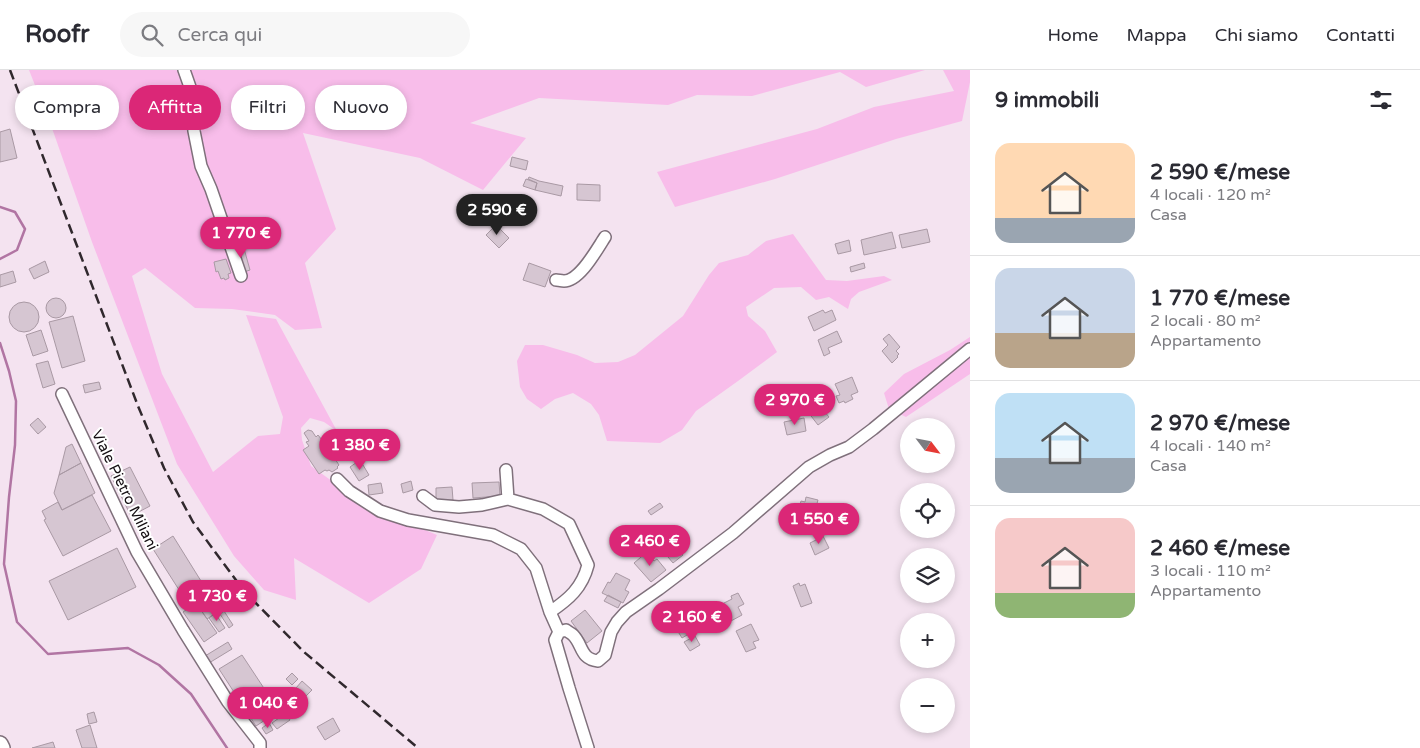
<!DOCTYPE html>
<html lang="it">
<head>
<meta charset="utf-8">
<style>
	body { margin:0; font-family:"Varela Round",sans-serif; background:#f7f7f7; color:#2b2b33; height:100vh; display:flex; flex-direction:column; font-size:19px; white-space:nowrap }
	* { box-sizing:border-box; margin:0 }
	p { font-size:16px; color:#7c7c81 }
	.icon { flex:none; width:28px; height:28px; fill:none; stroke:currentColor; stroke-width:2; stroke-linecap:round; stroke-linejoin:round }
	.map { position:relative; flex:1; overflow:hidden }
	.details { display:flex; flex-direction:column; background:#fff; width:450px }
	.details>* { flex:none }
	.top-card { position:absolute; left:15px; top:15px; width:475px; height:45px; display:flex; gap:10px }
	.needle { width:32px; rotate:122deg }
	.tools { position:absolute; left:900px; top:348px; display:grid; gap:10px }
	.tools a { display:grid; place-items:center; width:55px; height:55px; border-radius:50%; background:#fff; box-shadow:0 2px 8px #0003; font-size:25px }
	.price { position:absolute; translate:-50% -42px; padding:0 11px; border-radius:18px; background:#db2777; color:#fff; font-size:16px; line-height:32px; filter:drop-shadow(0 1px 2px #0008) }
	.price::after { content:''; position:absolute; left:50%; top:30px; width:15px; height:11px; margin-left:-8px; background:inherit; clip-path:polygon(0 0,100% 0,50% 100%) }
	.price.active { background:#222; color:#fff }
	ul { padding:0; list-style:none }
	li { display:flex; align-items:center; gap:15px; height:125px; padding:0 25px }
	li+li { border-top:1px solid #e1e1e2 }
	li span { display:grid; place-items:center; flex:none; width:140px; height:100px; border-radius:15px; color:#555 }
	li>.icon { margin-inline-start:auto }
	span .icon { width:60px; height:60px; fill:#fffc; stroke-width:1 }
	li b { font-size:21px }
	h2 { display:flex; justify-content:space-between; align-items:center; height:60px; padding:0 25px; font-size:21px }
	.pill { padding:0 18px; border-radius:22px; background:#fff; box-shadow:0 2px 8px #0003; font-size:18px; line-height:45px }
	.pill.active { background:#db2777; color:#fff }
	header { display:flex; align-items:center; gap:30px; box-sizing:border-box; height:70px; padding:0 25px; background:#fff; border-bottom:1px solid #e1e1e2 }
	header strong { font-size:24px }
	nav { display:flex; gap:28px; margin-inline-start:auto; font-size:18px }
	.search { width:350px; height:45px; background:#f7f7f7; display:flex; align-items:center; gap:12px; box-sizing:border-box; padding:0 18px; border-radius:28px; color:#7c7c81; font-size:19px }
	main { display:flex; flex:1; min-height:0 }
	.map>svg:first-child { display:block }
</style>
</head>
<body>
<header>
<strong>Roofr</strong>
<div class="search"><svg class="icon" aria-label="search" viewBox="0 0 24 24"><circle cx="10" cy="10" r="6"/><path d="M15 15l6 6"/></svg>Cerca qui</div>
<nav><a>Home</a><a>Mappa</a><a>Chi siamo</a><a>Contatti</a></nav>
</header>
<main>
<div class="map">
<svg width="970" height="678" viewBox="0 0 970 678">
	<rect width="100%" height="100%" fill="#f4e3f0"/>
	<path fill="#f8bdea" d="M29,0H925L866,17L840,2L752,26L697,25L668,35L539,28L470,53L526,68L483,120L420,88L303,63L336,159L305,193L322,258L295,260L275,245L232,239L195,238L145,198L132,206L162,304L213,402L258,366L280,364L283,347L246,245L276,249L337,361L324,352L310,348L301,358L302,370L311,396L364,434L437,465L421,499L369,533L294,488L296,530L264,520L234,486L177,394L92,172L53,61Z
		M943,0H970V12L962,51L896,69L775,109L675,137L657,102L817,59L874,37L954,21Z
		M793,164L826,210L847,211L884,206L892,210L859,222L851,229L848,239L829,227L816,230L801,217L774,218L746,237L748,246L765,261L777,282L738,311L696,341L682,360L660,373L607,371L599,345L591,334L573,323L555,329L541,339L527,329L520,317L517,291L525,275H543L577,285L595,293L618,292L635,285L683,246L709,205L719,193L748,185L766,171Z
		M970,267V304L906,347L889,339L884,323L904,304L950,280Z"/>
	<g fill="none" stroke-linecap="round" stroke-linejoin="round">
		<path stroke="#b175a3" stroke-width="2.5" d="M0,137L15,142L25,159L17,180L0,189
			M0,273L9,301L16,331L15,375L9,427L4,494L17,552L48,584L128,578L159,595L191,624L227,678"/>
	</g>
	<path fill="#d6c6d2" stroke="#a999a4" d="M10,59L17,88L0,92V62Z
		M512,87L528,91L526,100L510,96Z
		M529,107L539,111L563,116L561,126L535,120L537,113L528,109Z
		M526,109L537,113L535,120L523,116Z
		M577,114L600,115V131L577,130Z
		M496,155L509,168L499,178L486,165Z
		M927,159L930,172L902,178L899,165Z
		M892,162L896,178L864,185L861,170Z
		M849,170L851,181L838,184L835,174Z
		M243,175L250,200L241,203L232,178Z
		M226,189L231,203L228,204L229,208L225,210L224,208L221,209L218,201L216,202L214,192Z
		M45,191L49,202L34,209L29,199Z
		M529,193L551,201L545,217L523,210Z
		M864,193L865,198L851,202L850,197Z
		M13,201L16,212L0,217V205Z
		M46 238a10 10 0 1 1 20 0a10 10 0 1 1-20 0Z
		M9 247a15 15 0 1 1 30 0a15 15 0 1 1-30 0Z
		M823,240L825,243L832,240L836,250L814,261L808,247Z
		M73,246L85,291L62,298L49,252Z
		M41,260L48,281L33,286L26,265Z
		M837,261L842,272L828,278L830,283L824,286L818,270Z
		M889,264L900,277L896,281L899,284L897,286L898,287L892,293L882,281L888,275L883,269Z
		M48,291L55,314L43,318L36,294Z
		M852,307L858,322L851,325L853,329L845,333L844,331L839,333L836,326L840,325L835,314Z
		M99,312L101,319L85,323L83,315Z
		M801,315L809,326L796,337L787,326Z
		M818,334L829,347L818,355L808,342Z
		M38,348L46,357L38,364L30,355Z
		M804,348L806,361L787,365L784,352Z
		M308,360L312,361L316,367L318,365L330,380L331,383L339,395L337,397L338,398L332,402L329,400L327,401L325,400L319,404L303,380L309,376L306,372L309,371L304,363Z
		M72,374L81,393L59,405L66,377Z
		M360,390L369,405L359,411L350,397Z
		M81,393L95,423L62,440L54,423L59,405Z
		M130,397L150,436L131,446L111,406Z
		M411,411L413,420L403,423L401,414Z
		M499,412L500,426L473,428L472,413Z
		M381,413L383,423L369,425L368,415Z
		M452,417L453,430L436,431V418Z
		M92,425L111,461L63,486L44,450L46,449L42,441L58,432L62,440Z
		M806,427L818,430L814,444L809,442L808,447L793,443L794,437L799,439L801,431L805,432Z
		M660,433L663,437L651,445L648,441Z
		M822,464L829,478L815,485L810,473L818,469L817,466Z
		M173,466L201,511L181,523L153,479Z
		M673,472L683,485L673,493L663,481Z
		M117,478L136,517L68,550L49,511Z
		M647,482L654,491L657,489L666,500L651,512L634,493Z
		M616,503L630,510L625,520L629,522L623,533L602,523L608,512L610,513Z
		M799,513L800,516L805,514L812,533L801,537L793,516Z
		M738,523L744,534L738,537L742,545L729,552L720,535L732,529L731,526Z
		M209,524L220,540L207,549L196,533Z
		M608,525L621,532L618,538L604,531Z
		M196,533L217,563L204,572L183,542Z
		M220,540L222,542L217,546L225,558L219,562L209,548Z
		M585,540L602,561L587,573L571,551Z
		M224,541L233,555L229,558L220,544Z
		M687,554L692,562L682,568L677,560Z
		M751,554L759,570L753,572L756,578L746,582L736,561Z
		M695,566L700,575L690,581L684,572Z
		M228,572L232,579L209,593L205,586Z
		M242,585L279,641L256,656L219,599Z
		M292,603L298,609L292,615L286,609Z
		M302,611L312,620L305,627L296,618Z
		M94,642L97,652L89,654L87,644Z
		M286,643L290,650L277,659L272,653Z
		M333,648L340,661L325,670L317,657Z
		M269,653L273,660L266,664L262,658Z
		M90,655L97,678H82L76,660Z
		M53,672L55,678H32Z"/>
	<g fill="none" stroke-linecap="round" stroke-linejoin="round">
		<defs>
			<path id="minor" d="M184,0L190,17L194,61L201,96L211,119L241,206
				M556,210C558,210 561,211 564,211C580,211 597,179 605,167
				M62,324L137,482L183,560L228,632L260,673V678
				M506,400L508,429
				M337,409L349,421L380,441L408,450L493,465L521,479L536,498L550,542L559,562
				M423,426L435,435L459,437L482,435L508,429L543,439L569,454L588,495C582,518 569,529 550,542
				M588,678L569,618L555,570L559,562L566,560C568,562 571,563 573,565C583,575 580,589 598,591L605,585L611,562L617,552L626,542L659,519L733,463L809,397L830,385L849,377L873,359L970,279"/>
			<path id="major" d="M0,674L2,678"/>
		</defs>
		<use href="#minor" stroke="#7f707b" stroke-width="14"/>
		<use href="#major" stroke="#7f707b" stroke-width="18"/>
		<use href="#minor" stroke="#fff" stroke-width="11"/>
		<use href="#major" stroke="#fff" stroke-width="15"/>
		<path stroke="#30282d" stroke-width="2.5" stroke-dasharray="10 5" stroke-linecap="butt" d="M10,0L138,336L164,398L193,452L244,521L304,582L418,678"/>
	</g>
	<g text-anchor="middle" stroke-width="4" stroke-linejoin="round" paint-order="stroke">
		<g font-size="15" fill="#140e12" stroke="#fff">
			<text transform="translate(125 420) rotate(64)" y="5">Viale Pietro Miliani</text>
		</g>
	</g>
</svg>
<div class="tools">
<a><svg class="needle" viewBox="-14 -14 28 28"><path d="M0-13l5 13h-10z" fill="#e53935"/><path d="M0 13l5-13h-10z" fill="#7c7c81"/></svg></a>
<a><svg class="icon" aria-label="locate" viewBox="0 0 24 24"><circle cx="12" cy="12" r="6"/><path d="M12 2v4M12 18v4M2 12h4M18 12h4"/></svg></a>
<a><svg class="icon" aria-label="layers" viewBox="0 0 24 24"><path d="M12 4l9 5-9 5-9-5zM3 14l9 5 9-5"/></svg></a>
<a>+</a>
<a>−</a>
</div>
<b class="price active" style="left:497px;top:166px">2 590 €</b>
<b class="price" style="left:241px;top:189px">1 770 €</b>
<b class="price" style="left:795px;top:356px">2 970 €</b>
<b class="price" style="left:360px;top:401px">1 380 €</b>
<b class="price" style="left:819px;top:475px">1 550 €</b>
<b class="price" style="left:650px;top:497px">2 460 €</b>
<b class="price" style="left:217px;top:552px">1 730 €</b>
<b class="price" style="left:692px;top:573px">2 160 €</b>
<b class="price" style="left:268px;top:659px">1 040 €</b>
<div class="top-card">
<a class="pill">Compra</a>
<a class="pill active">Affitta</a>
<a class="pill">Filtri</a>
<a class="pill">Nuovo</a>
</div>
</div>
<section class="details">
<h2>9 immobili<svg class="icon" aria-label="filters" viewBox="0 0 24 24"><path d="M4 7h16M4 17h16"/><circle cx="9" cy="7" r="2"/><circle cx="15" cy="17" r="2"/></svg></h2>
<ul>
<li><span style="background:linear-gradient(#ffd9b3 75%,#9aa5b1 0)"><svg class="icon" aria-label="home" viewBox="0 0 24 24"><path d="M3 11l9-7 9 7M6 9v11h12V9"/></svg></span><div><b>2 590 €/mese</b><p>4 locali · 120 m²</p><p>Casa</p></div></li>
<li><span style="background:linear-gradient(#c9d6e8 65%,#b9a48a 0)"><svg class="icon" aria-label="home" viewBox="0 0 24 24"><path d="M3 11l9-7 9 7M6 9v11h12V9"/></svg></span><div><b>1 770 €/mese</b><p>2 locali · 80 m²</p><p>Appartamento</p></div></li>
<li><span style="background:linear-gradient(#bfe0f5 65%,#9aa5b1 0)"><svg class="icon" aria-label="home" viewBox="0 0 24 24"><path d="M3 11l9-7 9 7M6 9v11h12V9"/></svg></span><div><b>2 970 €/mese</b><p>4 locali · 140 m²</p><p>Casa</p></div></li>
<li><span style="background:linear-gradient(#f6c9c9 75%,#8fb573 0)"><svg class="icon" aria-label="home" viewBox="0 0 24 24"><path d="M3 11l9-7 9 7M6 9v11h12V9"/></svg></span><div><b>2 460 €/mese</b><p>3 locali · 110 m²</p><p>Appartamento</p></div></li>
</ul>
</section>
</main>
</body>
</html>
